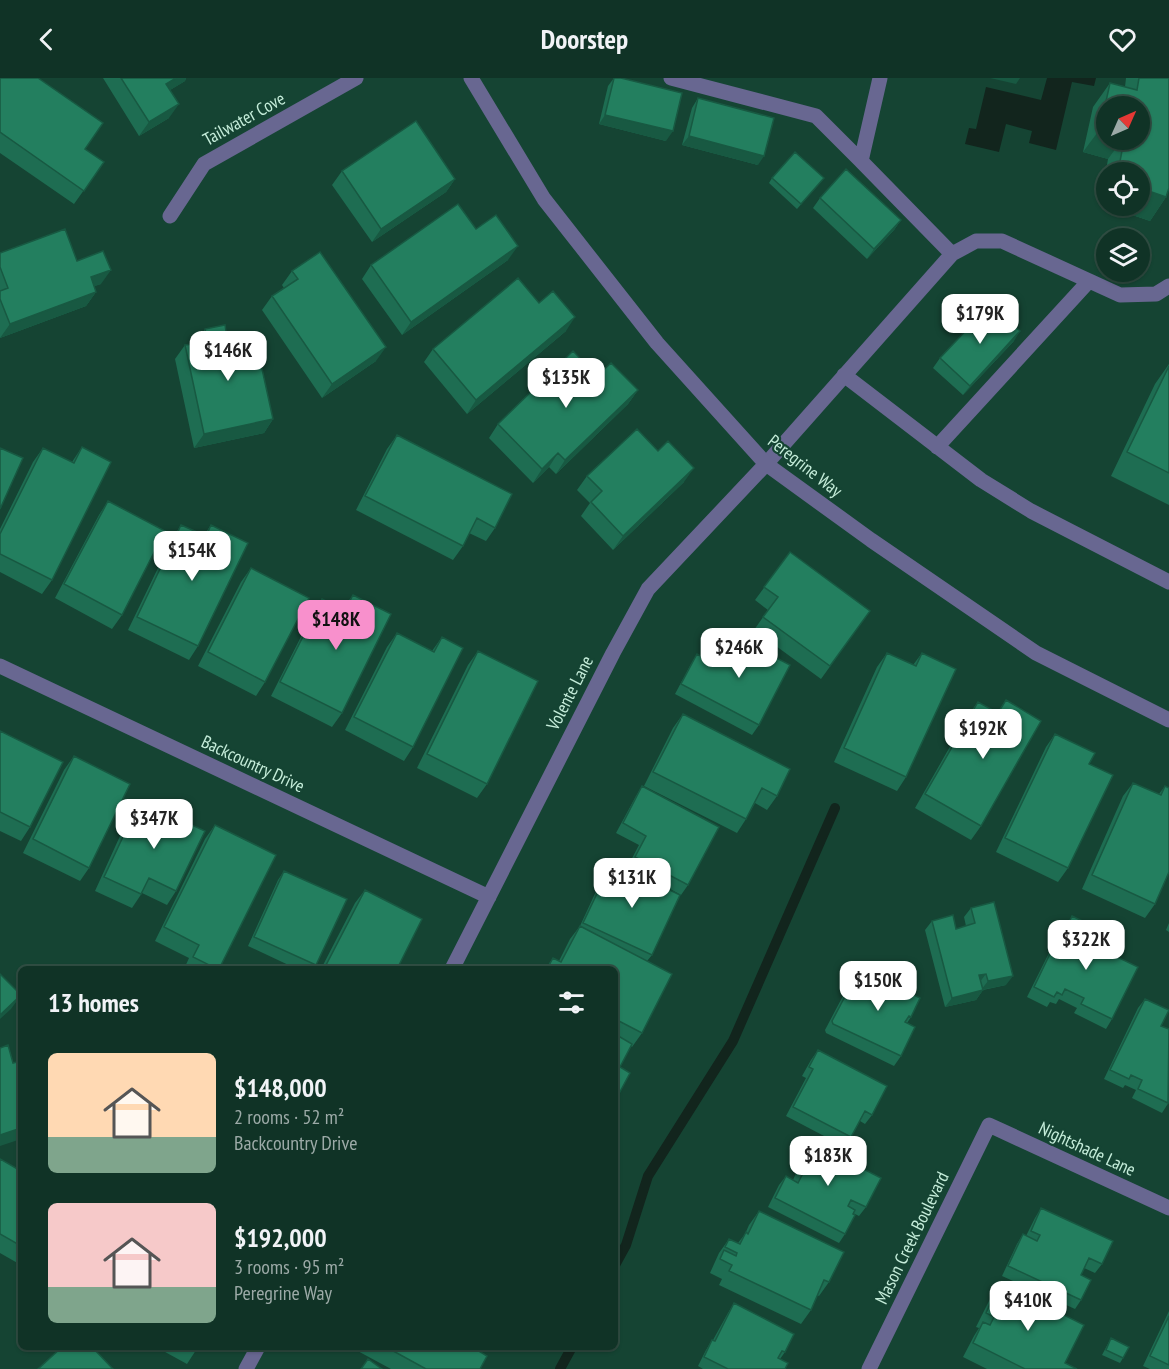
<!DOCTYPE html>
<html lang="en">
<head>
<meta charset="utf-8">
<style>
	body { margin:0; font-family:"PT Sans Narrow",sans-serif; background:#1e3f32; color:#f1f3f6; height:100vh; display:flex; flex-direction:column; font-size:22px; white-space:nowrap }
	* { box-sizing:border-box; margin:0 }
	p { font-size:20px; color:#9caaa7 }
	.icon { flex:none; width:33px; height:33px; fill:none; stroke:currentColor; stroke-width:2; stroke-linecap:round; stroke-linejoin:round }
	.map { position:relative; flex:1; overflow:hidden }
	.panel { position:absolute; left:18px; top:888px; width:600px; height:384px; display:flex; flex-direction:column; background:#103326; border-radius:9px; box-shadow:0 2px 4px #0004,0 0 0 2px #304e43 }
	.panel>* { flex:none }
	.needle { width:39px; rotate:45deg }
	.fabs { position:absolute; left:1096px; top:18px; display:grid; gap:12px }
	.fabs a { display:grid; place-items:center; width:54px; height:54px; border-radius:50%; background:#103326; box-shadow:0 2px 4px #0004,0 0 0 2px #304e43; font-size:30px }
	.price { position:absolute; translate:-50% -51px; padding:0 14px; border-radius:12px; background:#fff; color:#222; font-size:20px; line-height:39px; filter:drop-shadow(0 2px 3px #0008) }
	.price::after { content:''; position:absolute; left:50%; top:36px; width:18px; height:14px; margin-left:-9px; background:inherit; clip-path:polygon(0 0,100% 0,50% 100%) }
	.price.current { background:#f890cc; color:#111 }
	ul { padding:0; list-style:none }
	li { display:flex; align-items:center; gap:18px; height:150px; padding:0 30px }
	li span { display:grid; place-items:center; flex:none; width:168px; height:120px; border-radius:9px; color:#555 }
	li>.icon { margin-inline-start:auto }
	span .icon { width:72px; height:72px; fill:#fffc; stroke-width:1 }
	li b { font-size:26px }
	h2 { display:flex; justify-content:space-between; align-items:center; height:72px; padding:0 30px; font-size:26px }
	header { display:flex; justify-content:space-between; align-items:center; height:78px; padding:0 30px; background:#103326; font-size:27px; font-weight:700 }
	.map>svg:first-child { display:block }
</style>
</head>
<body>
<header><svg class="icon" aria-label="back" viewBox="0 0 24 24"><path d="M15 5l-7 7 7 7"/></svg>Doorstep<svg class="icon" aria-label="heart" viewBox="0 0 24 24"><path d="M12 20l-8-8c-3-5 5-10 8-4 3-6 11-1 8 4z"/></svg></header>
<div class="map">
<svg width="1169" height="1291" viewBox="0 0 1169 1291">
	<rect width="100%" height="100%" fill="#154433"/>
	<path fill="#12251d" d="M1047,0H1096L1094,8L1072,4L1056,72L1029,65L1032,53L1006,46L999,74L965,66L969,50L976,51L986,9L1041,22Z"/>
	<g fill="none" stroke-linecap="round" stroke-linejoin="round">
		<path stroke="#12251d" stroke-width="10" d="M615,1187L626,1167L648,1098L733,963L835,730
			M560,1291L572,1269"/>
		<path stroke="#686791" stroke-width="15" d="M671,0L816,38L861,83L880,0
			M952,176L976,163H1002L1120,217L1156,216L1169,208
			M844,297L981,402L1031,433L1169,504
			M937,369L1089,203
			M766,386L952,176L861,83"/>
		<path stroke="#686791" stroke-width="15" d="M471,0L544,121L657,265L766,386L871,462L1036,575L1169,642
			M170,138L204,86L356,0
			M0,588L489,819
			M452,891L613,575L648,511L766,386
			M246,1291L258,1269
			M869,1291L989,1047L1169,1130"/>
	</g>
	<path fill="#1e6d52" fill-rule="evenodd" d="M0,0L85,71L104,84L74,126L0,75Z
		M103,0H186L185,3L170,12L169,40L139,58Z
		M614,0H621L666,63L599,46L608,8Z
		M1126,0H1169L1166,119L1150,143L1100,126L1108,81L1083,74L1093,29L1110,5L1125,9ZM1107,28L1140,62H1107ZM1107,94H1140L1107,128Z
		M698,20L758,87L682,67L692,30Z
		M342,93L455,101L446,114L372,164L332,107Z
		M772,100L820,105L797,131L769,105Z
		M820,120L901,142L894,152L867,181L813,130Z
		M476,151L508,182L402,257L362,201L371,187Z
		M0,175L77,183L101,206L94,208L96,214L86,228L0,260Z
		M292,193L376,283L322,320L262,232L272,218L284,210L282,207Z
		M539,225L566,253L467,336L424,284L433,271Z
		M205,251L273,341L264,355L194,370L175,281L185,267L195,266Z
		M1014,263L963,317L933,290L940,280Z
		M1169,286V427L1111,398L1155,306Z
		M597,298L638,312L628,326L556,396L549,389L533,405L489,360L498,346Z
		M397,357L495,450L486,463L469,455L463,468L453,482L356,432L387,371Z
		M82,369L52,502L42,516L0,494V451L33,384L43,370L72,384Z
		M587,398L684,404L613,472L581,438L590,425L577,412Z
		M108,423L122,537L112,551L55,520L99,437Z
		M181,447L204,457L211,447L198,568L189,582L128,552L172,461Z
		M790,474L870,533L821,601L754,552L768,532L755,522Z
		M251,490L265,604L256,618L198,588L241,504Z
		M353,517L342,635L332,649L271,618L313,535L322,521L342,531Z
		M397,555L432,573L442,559L413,669L404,683L345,652L387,569Z
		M731,556L759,647L752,657L675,616L691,586L697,576L714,585L724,565Z
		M478,573L487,706L477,720L417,690L468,587Z
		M887,575L913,587L922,575L906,699L897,713L834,684L877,589Z
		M1006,622L981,748L971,762L915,730L968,637L978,624L997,635Z
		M683,636L777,718L767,732L755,725L746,741L737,755L644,708L673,650Z
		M0,654L30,749L21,763L0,753Z
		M1055,656L1089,686L1068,790L1058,804L996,774L1046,669Z
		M74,678L89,790L80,803L23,775L64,692Z
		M1133,705L1159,716L1165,708L1155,826L1145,840L1082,811L1123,718Z
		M642,708L688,807L681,817L628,788L639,767L616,755L636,718Z
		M140,723L176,813L167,827L142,815L132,830L95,813L130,736Z
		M215,747L219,891H184L189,880L155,863L205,761Z
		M612,784L652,877L647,883L642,955L632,969L631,968L620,989L615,1023V891H545L553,880L559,883L570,861L580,848L605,794Z
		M284,793L316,887L314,891H297L248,868L278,802Z
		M365,812L397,891H321L355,825Z
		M971,830L1006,907L983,912L976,922L945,929L925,852L932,843L956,851L966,848L964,839Z
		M1072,838L1088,865L1112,941L1106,951L1074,935L1077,930L1059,921L1056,926L1050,924L1047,929L1027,919L1054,865L1060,855L1062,856L1066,848Z
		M1169,845V854L1166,852Z
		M860,890L911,939L907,945L901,978L894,988L826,955L825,952L853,899Z
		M1145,921L1161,948L1169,1024L1162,1035L1132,1020L1136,1012L1125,1007L1123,1010L1104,1001L1138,930Z
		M818,972L872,1037L865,1046L860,1043L851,1059L845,1069L786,1038L806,1000L802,998L811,982Z
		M807,1062L866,1129L859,1138L853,1135L845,1156L839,1165L768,1129L779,1107L786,1098L793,1102L797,1093L790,1090L800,1071Z
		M0,1081L21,1093V1187L0,1175Z
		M1041,1130L1102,1186L1095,1195L1084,1190L1081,1197V1222L1075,1231L1002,1198L1017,1166L1023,1156L1026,1158L1035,1140Z
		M759,1133L829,1204L819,1218L817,1217L811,1232L801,1246L719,1207L722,1201L710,1195L719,1175L729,1161L738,1165L745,1156L749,1147Z
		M1000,1205L1065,1285L1077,1291H987L963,1279L974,1258L979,1250L976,1249L991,1219Z
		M734,1225L785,1274L780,1281L785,1291H703L698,1288L706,1272L712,1262H713L728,1235Z
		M1169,1233V1291H1150L1143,1288Z
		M1111,1260L1123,1280L1120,1285L1102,1277Z
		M156,1269H198L187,1286Z
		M355,1269H478L477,1272L480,1291H391L354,1271Z"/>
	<path fill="#185942" d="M176,0H186L185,3L157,20L166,6Z
		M990,0H1020L1016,6Z
		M179,26L169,40L139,58L149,44Z
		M605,37L673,53L666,63L599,46Z
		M1100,51L1107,53V62H1122L1108,81L1083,74Z
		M689,58L764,78L758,87L682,67Z
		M455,101L446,114L372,164L381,151Z
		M1140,110L1166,119L1150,143L1100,126L1107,115V128H1140Z
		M901,142L894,152L867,181L874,171Z
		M518,168L508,182L402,257L411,244Z
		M111,192L101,206L81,213L91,199Z
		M96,214L86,228L0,260L10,246Z
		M575,239L566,253L467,336L476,322Z
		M1020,253L1014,263L963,317L970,308Z
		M386,269L376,283L322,320L332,306Z
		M638,312L628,326L556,396L565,382Z
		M273,341L264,355L194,370L204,356Z
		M558,375L549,389L533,405L542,391Z
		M694,390L684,404L613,472L623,458Z
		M986,896L979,905V897Z
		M1013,898L1006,907L981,912L988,903Z
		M983,912L976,922L945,929L952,920Z
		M21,917L11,931L0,941V937Z
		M21,1050V1061L0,1068V1057Z"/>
	<path fill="#237f5f" stroke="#185942" stroke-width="1.5" d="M0,0H38L103,45L85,71L104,84L84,113L0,54Z
		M121,0H176L166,6L179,26L149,44Z
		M614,0H621L682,15L673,53L605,37Z
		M1139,0H1169V110L1166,119L1140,110V94H1118L1124,62H1140V28H1107V53L1100,51L1110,5L1137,12Z
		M698,20L774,40L764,78L689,58Z
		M416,43L455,101L381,151L342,93Z
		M795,74L824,100L801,126L772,100Z
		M846,91L901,142L874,171L820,120Z
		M458,126L476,151L496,137L518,168L411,244L371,187Z
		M65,151L77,183L103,173L111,192L91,199L96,214L10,246L0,221V213L8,210L0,189V175Z
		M320,174L386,269L332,306L272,218L298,201L292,193Z
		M518,200L539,225L553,213L575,239L476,322L433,271Z
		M991,226L1020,253L970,308L940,280Z
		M225,247L228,266L255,259L273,341L204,356L185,267L208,264L205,251Z
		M573,273L597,298L611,285L638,312L565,382L558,375L542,391L498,346Z
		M1169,288V395L1127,374Z
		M637,351L658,373L668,363L694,390L623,458L591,424L602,413L587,398Z
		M397,357L512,416L495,450L477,440L463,468L365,418Z
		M82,369L111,384L52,502L0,476V456L43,370L74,385Z
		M0,370L23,380L0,431Z
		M108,423L165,453L122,537L64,506Z
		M181,447L206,458L211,447L248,465L198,568L137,539Z
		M790,474L870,533L830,588L763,539L778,519L764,509Z
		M251,490L309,520L265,604L208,574Z
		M353,517L391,536L342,635L280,604L322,521L345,532Z
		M397,555L434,574L442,559L463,570L413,669L354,639Z
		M731,556L790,587L759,647L681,606L697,576L715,586Z
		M478,573L538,603L487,706L427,676Z
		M887,575L916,588L922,575L956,591L906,699L844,670Z
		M1006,622L1041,643L981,748L925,716L978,624L998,635Z
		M683,636L790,691L777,718L762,710L746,741L653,694Z
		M0,653L63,684L30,749L0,734Z
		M1055,656L1095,675L1089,686L1113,697L1068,790L1005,760Z
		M74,678L130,706L89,790L33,761Z
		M1133,705L1161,717L1165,708L1169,710V794L1155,826L1092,797Z
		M642,708L719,749L688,807L635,779L646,758L623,745Z
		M140,723L205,753L176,813L149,800L141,816L104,799Z
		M215,747L276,777L219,891H217L193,879L199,867L164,849Z
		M612,784L680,817L652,877L583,845Z
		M284,793L347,821L316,887L254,859Z
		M365,812L422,841L397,891H324Z
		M994,824L1013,898L988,903L986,896L979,897L983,912L952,920L932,843L953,837L956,851L975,845L971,830Z
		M1072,838L1095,849L1088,865L1138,889L1112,941L1081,926L1084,920L1065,911L1062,917L1057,914L1054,919L1034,909L1060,855L1063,857Z
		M580,848L672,896L642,955L615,941V891H547L553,880L561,884Z
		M860,890L920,920L911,939L909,938L905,944L915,949L901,978L833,946L832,943Z
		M0,896L21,917L0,937Z
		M1145,921L1169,932L1161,948L1169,951L1168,1025L1138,1011L1142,1002L1131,997L1129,1001L1110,992Z
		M615,956L632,966L620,989L630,995L615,1023Z
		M8,967L13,985L21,983V1050L0,1057V970Z
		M818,972L887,1008L872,1037L865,1033L851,1059L793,1029L813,991L809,989Z
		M807,1062L881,1100L866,1129L851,1122L848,1128L855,1132L853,1136L855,1137L845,1156L775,1120L786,1098L798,1105L802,1097L798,1095L804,1084L797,1080Z
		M0,1081L21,1093V1168L0,1156Z
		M1041,1130L1113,1163L1102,1186L1089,1180L1081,1197L1091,1202L1081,1222L1008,1188L1023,1156L1037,1163L1040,1157L1031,1153Z
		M759,1133L844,1174L829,1204L824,1202L811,1232L729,1193L732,1187L720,1181L724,1172L736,1178L737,1175L725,1169L729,1161L740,1166L746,1154L748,1156Z
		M1000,1205L1084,1247L1065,1285L1077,1291H1025L973,1265L983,1244L990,1247L994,1239L986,1235Z
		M734,1225L794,1256L785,1274L782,1273L778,1280L788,1285L785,1291H728L704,1279L712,1262L715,1263Z
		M1169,1238V1287L1150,1278Z
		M1111,1260L1129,1269L1123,1280L1106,1272Z
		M62,1269H92L113,1291H38Z
		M386,1269H478L477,1272L487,1278L480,1291H426Z
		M368,1281L382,1291H361Z"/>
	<g text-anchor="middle" stroke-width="4.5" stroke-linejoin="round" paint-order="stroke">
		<g font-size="18" fill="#c5edda" stroke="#154433">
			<text transform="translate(244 41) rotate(-29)" y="6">Tailwater Cove</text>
			<text transform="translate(805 388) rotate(38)" y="6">Peregrine Way</text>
			<text transform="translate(570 615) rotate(-63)" y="6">Volente Lane</text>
			<text transform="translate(253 686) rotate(25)" y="6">Backcountry Drive</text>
			<text transform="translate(1087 1071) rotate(25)" y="6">Nightshade Lane</text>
			<text transform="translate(912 1160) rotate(-64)" y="6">Mason Creek Boulevard</text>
		</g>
	</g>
</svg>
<div class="fabs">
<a><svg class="needle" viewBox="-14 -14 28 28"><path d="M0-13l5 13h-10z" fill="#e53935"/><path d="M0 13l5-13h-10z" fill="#9caaa7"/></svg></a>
<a><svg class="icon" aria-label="locate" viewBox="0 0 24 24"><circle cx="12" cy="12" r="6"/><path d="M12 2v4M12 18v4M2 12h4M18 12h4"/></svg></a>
<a><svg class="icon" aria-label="layers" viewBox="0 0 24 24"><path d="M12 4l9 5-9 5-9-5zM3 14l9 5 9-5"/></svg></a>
</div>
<b class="price" style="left:980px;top:267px">$179K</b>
<b class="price" style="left:228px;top:304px">$146K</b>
<b class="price" style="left:566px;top:331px">$135K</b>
<b class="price" style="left:192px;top:504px">$154K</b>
<b class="price current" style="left:336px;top:573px">$148K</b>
<b class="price" style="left:739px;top:601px">$246K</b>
<b class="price" style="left:983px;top:682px">$192K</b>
<b class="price" style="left:154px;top:772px">$347K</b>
<b class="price" style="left:632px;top:831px">$131K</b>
<b class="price" style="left:1086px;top:893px">$322K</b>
<b class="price" style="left:878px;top:934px">$150K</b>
<b class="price" style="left:828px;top:1109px">$183K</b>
<b class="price" style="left:1028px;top:1254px">$410K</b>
<section class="panel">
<h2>13 homes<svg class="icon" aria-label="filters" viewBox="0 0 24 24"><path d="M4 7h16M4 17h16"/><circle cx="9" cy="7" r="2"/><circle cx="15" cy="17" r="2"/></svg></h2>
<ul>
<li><span style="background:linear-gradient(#ffd9b3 70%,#7fa58c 0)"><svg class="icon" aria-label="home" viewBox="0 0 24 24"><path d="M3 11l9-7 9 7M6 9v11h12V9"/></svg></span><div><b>$148,000</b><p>2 rooms · 52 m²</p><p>Backcountry Drive</p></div></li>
<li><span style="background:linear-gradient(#f6c9c9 70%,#7fa58c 0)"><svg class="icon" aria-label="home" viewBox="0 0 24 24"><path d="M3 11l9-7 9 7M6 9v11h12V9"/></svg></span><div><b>$192,000</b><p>3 rooms · 95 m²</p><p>Peregrine Way</p></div></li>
</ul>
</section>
</div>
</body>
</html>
